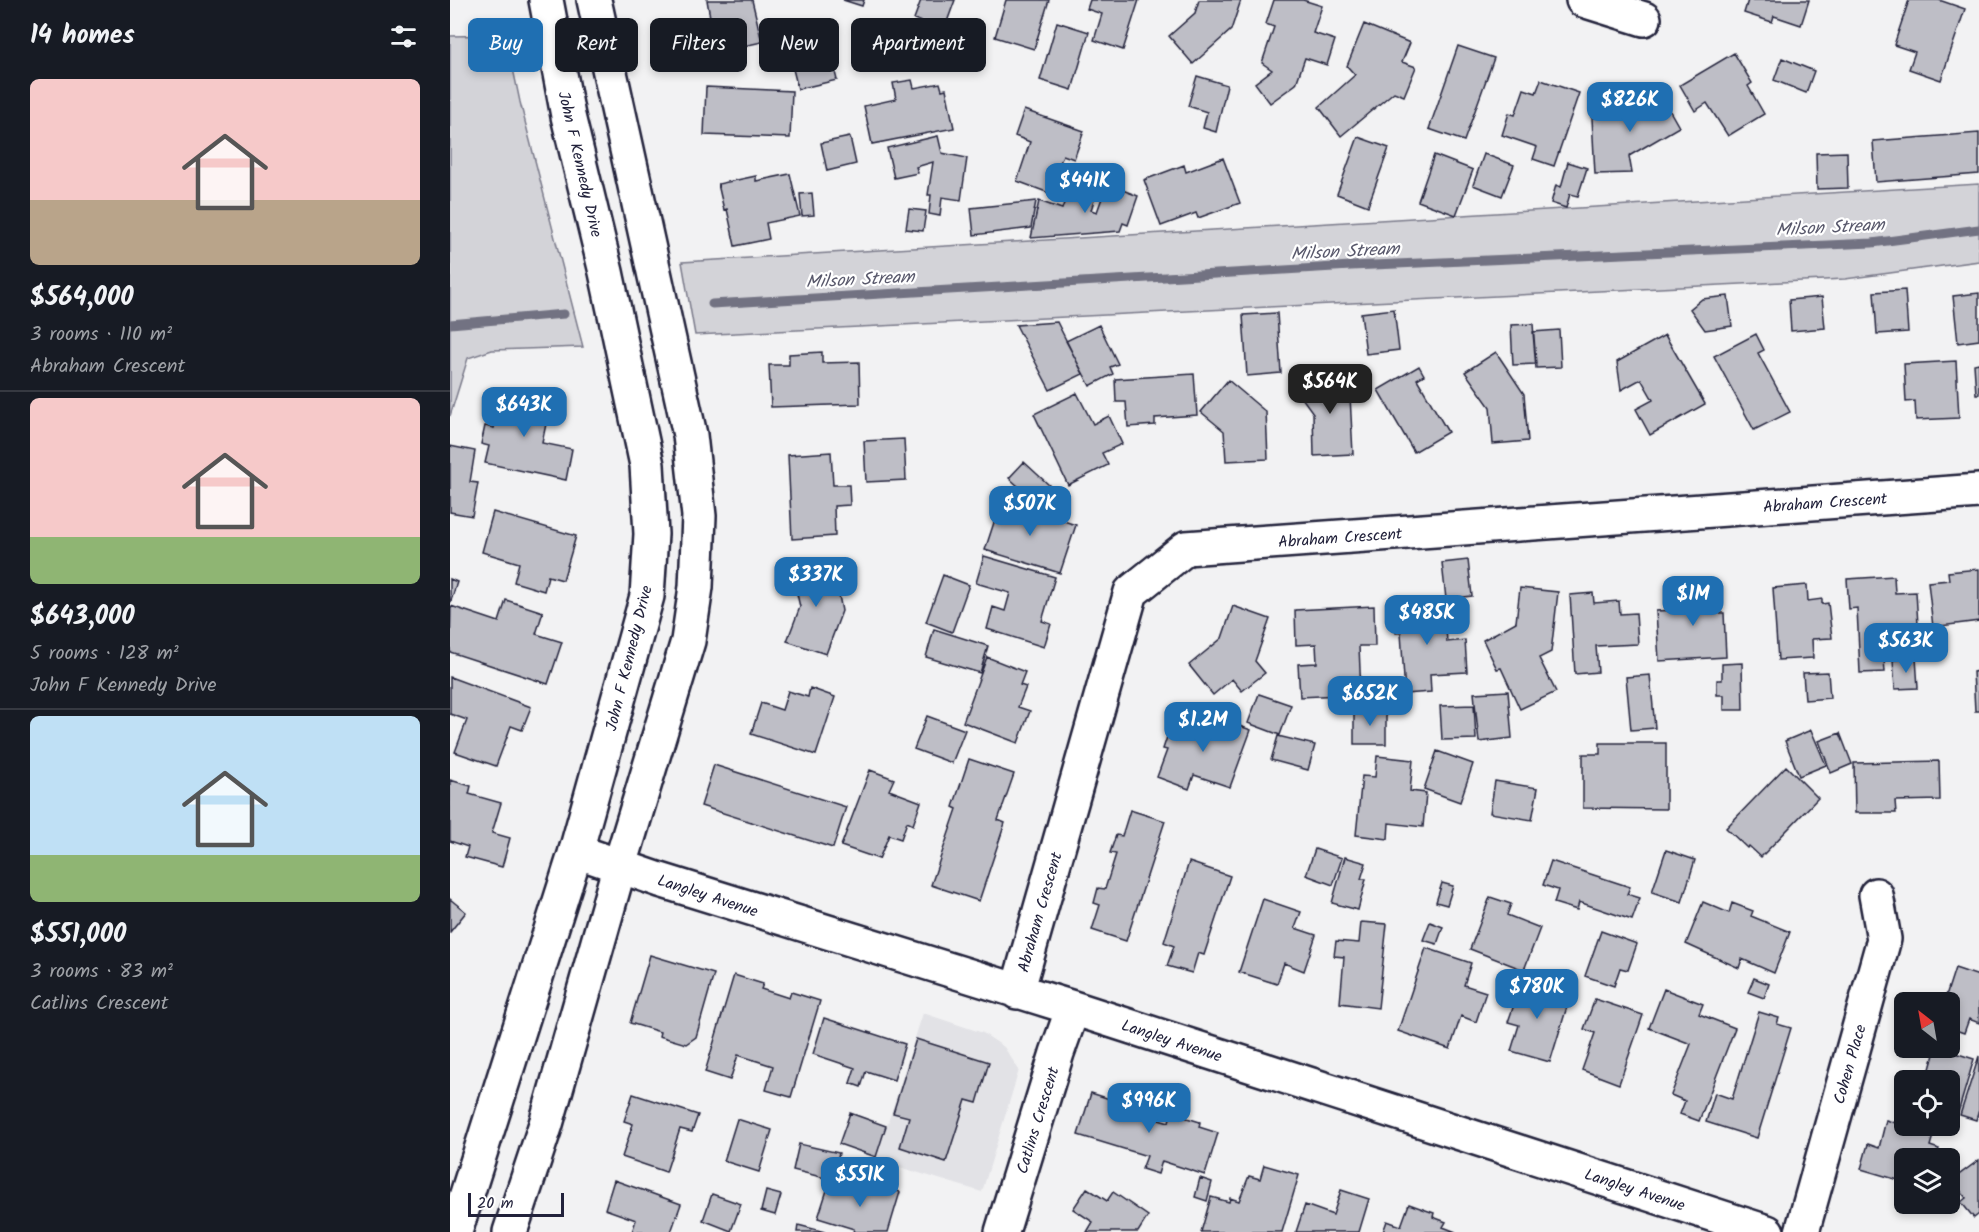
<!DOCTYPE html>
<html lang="en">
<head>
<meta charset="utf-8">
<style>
	body { margin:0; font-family:Kalam,sans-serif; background:#20242c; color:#f1f3f6; height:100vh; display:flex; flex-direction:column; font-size:22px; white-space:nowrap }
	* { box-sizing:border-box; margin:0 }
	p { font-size:20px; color:#9ea1a6 }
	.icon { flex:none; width:33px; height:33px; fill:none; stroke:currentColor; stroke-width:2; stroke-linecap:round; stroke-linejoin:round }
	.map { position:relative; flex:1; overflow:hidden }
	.side { display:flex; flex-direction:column; background:#171b24; width:450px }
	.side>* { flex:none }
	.hud { position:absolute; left:18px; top:18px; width:570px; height:54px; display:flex; gap:12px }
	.needle { width:39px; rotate:329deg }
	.fabs { position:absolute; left:1444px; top:992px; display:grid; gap:12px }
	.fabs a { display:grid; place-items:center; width:66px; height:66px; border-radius:9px; background:#171b24; box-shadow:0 3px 9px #0003; font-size:30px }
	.scale { position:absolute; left:18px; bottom:15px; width:96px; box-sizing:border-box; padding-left:6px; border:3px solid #22223b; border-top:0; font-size:16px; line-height:21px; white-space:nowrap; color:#22223b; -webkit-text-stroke:4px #fff; paint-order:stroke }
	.price { position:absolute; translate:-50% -51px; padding:0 14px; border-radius:12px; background:#1f6fb2; color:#fff; font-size:20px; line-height:39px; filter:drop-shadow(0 2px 3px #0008) }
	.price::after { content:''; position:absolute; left:50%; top:36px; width:18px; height:14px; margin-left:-9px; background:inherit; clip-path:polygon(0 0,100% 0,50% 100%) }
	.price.active { background:#222; color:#fff }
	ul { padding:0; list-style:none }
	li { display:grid; align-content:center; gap:12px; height:318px; padding:0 30px }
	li+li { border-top:2px solid #363941 }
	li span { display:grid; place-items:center; height:186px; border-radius:9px; color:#555 }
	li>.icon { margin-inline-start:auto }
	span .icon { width:108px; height:108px; fill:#fffc; stroke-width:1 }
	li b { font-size:26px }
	h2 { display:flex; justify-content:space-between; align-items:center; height:72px; padding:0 30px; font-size:26px }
	.tag { padding:0 21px; border-radius:9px; background:#171b24; box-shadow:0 3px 9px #0003; font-size:21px; line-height:54px }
	.tag.active { background:#1f6fb2; color:#fff }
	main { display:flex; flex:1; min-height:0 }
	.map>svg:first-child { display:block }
</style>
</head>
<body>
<main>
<section class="side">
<h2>14 homes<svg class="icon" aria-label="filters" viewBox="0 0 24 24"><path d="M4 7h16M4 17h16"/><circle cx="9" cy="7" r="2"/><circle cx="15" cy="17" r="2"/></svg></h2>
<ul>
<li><span style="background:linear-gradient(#f6c9c9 65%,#b9a48a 0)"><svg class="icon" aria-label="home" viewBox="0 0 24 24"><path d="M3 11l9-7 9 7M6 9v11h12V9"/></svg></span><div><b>$564,000</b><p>3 rooms · 110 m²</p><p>Abraham Crescent</p></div></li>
<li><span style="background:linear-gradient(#f6c9c9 75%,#8fb573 0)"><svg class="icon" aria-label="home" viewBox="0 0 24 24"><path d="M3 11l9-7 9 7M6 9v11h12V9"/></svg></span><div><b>$643,000</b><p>5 rooms · 128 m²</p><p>John F Kennedy Drive</p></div></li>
<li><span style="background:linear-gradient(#bfe0f5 75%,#8fb573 0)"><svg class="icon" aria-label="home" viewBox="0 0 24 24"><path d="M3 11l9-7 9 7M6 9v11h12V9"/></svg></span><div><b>$551,000</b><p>3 rooms · 83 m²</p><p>Catlins Crescent</p></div></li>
</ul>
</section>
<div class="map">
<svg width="1529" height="1232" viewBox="0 0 1529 1232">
	<rect width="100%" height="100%" fill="#f2f2f3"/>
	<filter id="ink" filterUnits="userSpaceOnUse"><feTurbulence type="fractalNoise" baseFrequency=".0167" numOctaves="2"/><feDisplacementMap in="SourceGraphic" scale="12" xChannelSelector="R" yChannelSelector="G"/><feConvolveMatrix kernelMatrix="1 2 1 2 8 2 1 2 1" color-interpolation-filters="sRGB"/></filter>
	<g filter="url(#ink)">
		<path fill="#e2e2e6" d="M473,1013L533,1033L554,1047L569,1070L532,1192L426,1160Z"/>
		<path fill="#d3d3d8" stroke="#7a7a8a" stroke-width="1.5" d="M56,35L70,102L133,347L42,350L18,358L0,416V36Z
			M1529,184V261L1395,279L245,335L232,262Z"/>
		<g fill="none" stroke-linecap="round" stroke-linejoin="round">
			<path stroke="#727282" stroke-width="9" d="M262,304L901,266L1422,243L1529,229
				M0,324L114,314"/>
		</g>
		<path fill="#bebec6" stroke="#22223b" stroke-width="1.5" d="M257,0H302L312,42L247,56L240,21L260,17Z
			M393,0H414L412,6Z
			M471,0H505L494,30L464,19Z
			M556,0H599L584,49L545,37Z
			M640,0H689L673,50L644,40L652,14L637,9Z
			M749,0H791L781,30L743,64L719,36L745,13Z
			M824,0H853L872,6L863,33L885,40L877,65L855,58L846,84L820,103L805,83L822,70L812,63L824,27L816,24Z
			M1298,0H1359L1351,25L1324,16L1322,22L1294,13Z
			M1459,0H1489L1515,9L1491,80L1459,69L1465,52L1444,45Z
			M607,22L639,32L622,90L590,80Z
			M914,24L960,43L952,62L966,67L954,96L944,92L891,136L869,107L905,75L897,66Z
			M1008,46L1044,58L1014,141L979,129Z
			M379,48L387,80L348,89L340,57Z
			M1284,53L1302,83L1298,86L1314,114L1278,136L1257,103L1245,111L1230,85Z
			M1332,58L1364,71L1356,93L1324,80Z
			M747,76L777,85L766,132L753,128L757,112L738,106Z
			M462,80L464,88L490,83L492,90L496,89L504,128L422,144L414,106L446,99L443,83Z
			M1091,80L1129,93L1104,166L1083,159L1087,147L1052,135L1059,113L1065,115L1074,89L1086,93Z
			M256,87L342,91L340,138L254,135Z
			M1208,90L1229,127L1179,156L1182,173L1145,174L1142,118L1167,114Z
			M574,110L634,131L624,159L613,155L599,193L567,181L580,142L565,136Z
			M1529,133V174L1426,182L1423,141Z
			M488,136L492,153L517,158L511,200L492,197L490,216L479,214L481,195H478L483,162L466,167L468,173L444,178L437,148Z
			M400,137L406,164L377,171L371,143Z
			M908,137L939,148L918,206L887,194Z
			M1397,152L1398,188L1367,189L1366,153Z
			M1034,154L1064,165L1052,196L1023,185Z
			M984,155L1023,170L1006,215L968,201Z
			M773,158L790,203L748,218L746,213L711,226L694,180L734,165L736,172Z
			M1118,162L1137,168L1128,196L1120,194L1116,208L1101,203L1106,185L1111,187Z
			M340,174L350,216L316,223L319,239L285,246L277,209L274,210L268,184L306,176V181Z
			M657,184L688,196L678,225L673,223L670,231L581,238L589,201L612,209L620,185L646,194L641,210L647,212Z
			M362,193L364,215L352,216L350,194Z
			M586,201L581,228L524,235L521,208Z
			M459,209L476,211L473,231L456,229Z
			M1455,290L1458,332L1427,334L1424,292Z
			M1529,293V340L1508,343L1503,296Z
			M1278,296L1282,326L1255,330L1240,309L1252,299Z
			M1372,297L1375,328L1341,331L1339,300Z
			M944,309L949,350L916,354L911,313Z
			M827,313L831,373L797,376L793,315Z
			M607,322L633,374L600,390L566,325Z
			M1083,324L1086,364L1063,365L1061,325Z
			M649,325L668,364L660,367L663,374L640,386L616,341Z
			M1109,330L1111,367L1086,368L1083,332Z
			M1306,334L1314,350L1308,353L1340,412L1304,430L1264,356Z
			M1215,335L1255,404L1200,435L1186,409L1203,400L1191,379L1171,390L1167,362Z
			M372,352V363L409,362L410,404L321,407L319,365H339V354Z
			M1046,352L1074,394L1078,441L1043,444L1040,407L1015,372Z
			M1506,361L1509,418L1466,420L1465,401L1456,402L1454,364Z
			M1529,363V394H1526L1524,364Z
			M969,366L974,375L967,379L998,432L964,452L928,390Z
			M881,368L900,396L903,454L864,456L863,413L847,391Z
			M744,374L747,415L705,418V425L678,427L676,402H666L665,379Z
			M778,380L816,412L818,459L776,461L774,431L751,412Z
			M52,390L101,400L92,443L122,449L116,480L35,463L39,446L31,444L35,426L44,428Z
			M627,393L643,424L659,416L672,444L652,453L658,465L618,485L584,414Z
			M454,439L456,480L416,482L414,441Z
			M0,446L25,451L20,482L28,483L22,516L0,512Z
			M381,452L383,485H399L400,505L384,506L385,536L342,539L338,455Z
			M574,462L612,497L597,512L559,478Z
			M551,501L626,525L610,573L535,550Z
			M43,512L126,536L113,580L98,576L94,591L64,582L69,563L32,552Z
			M534,556L605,577L592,621L601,624L594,647L537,629L543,607L555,611L560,593L526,583Z
			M1018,560L1022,596L996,599L992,563Z
			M383,564L392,611L376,654L337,641L350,607L342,572Z
			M1529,569V621L1483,627L1478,582L1499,580L1498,572Z
			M493,575L519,585L502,632L476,622Z
			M1444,576L1445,593L1466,592L1468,625L1444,627L1445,644L1433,645L1435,672L1410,673L1407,608L1399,609L1397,579Z
			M0,579L7,582L0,604Z
			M1265,581L1267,613H1274L1276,657L1209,661L1206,611L1226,610L1225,600L1242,598V582Z
			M1357,585L1358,601L1372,599V604L1378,603L1382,638L1362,639L1363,658L1328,660L1323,588Z
			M1070,588L1108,592L1101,652L1089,658L1106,692L1070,709L1051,668L1047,669L1033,640L1066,622Z
			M1143,593L1144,603L1169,601L1170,614L1186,613L1188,644L1146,646L1148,672L1125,674L1120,595Z
			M56,600L93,612L86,634L112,642L98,684L0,652L1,606L49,622Z
			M994,602L997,642L1015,640L1017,672L980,674L981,692L955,694L951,633H946L945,605Z
			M783,606L820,619L805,661L815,673L792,691L782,679L763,695L739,665L772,638Z
			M924,606L925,646H909L911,694L850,697L848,664L867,663L866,644L846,645L845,610Z
			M484,629L538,646L530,673L476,657Z
			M537,657L575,672L570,685L576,687L568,707L580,711L568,743L513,722Z
			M1466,658L1468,688L1445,689L1443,660Z
			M1292,663L1293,710H1274V695H1267V680H1272V664Z
			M1529,671V711H1525L1523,672Z
			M1378,672L1380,698L1355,700L1353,673Z
			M1200,675L1205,728L1181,730L1176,677Z
			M0,677L81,707L72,730L61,726L46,766L5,752L17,720L0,714Z
			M360,688L385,697L366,755L301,734L311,703L332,710L338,691L358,697Z
			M1058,691L1062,738L1029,742L1024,693Z
			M809,694L841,705L830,735L798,723Z
			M1024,705L1026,739L992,740L990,706Z
			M904,709H936V744H904Z
			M477,716L515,730L502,763L464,749Z
			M723,719L767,734L772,720L801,730L780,787L744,775L739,789L707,777L717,750L713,749Z
			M1361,730L1376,765L1349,776L1335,741Z
			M1390,733L1402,764L1381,773L1369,741Z
			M828,736L865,745L858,770L821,760Z
			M1150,743H1216V809L1133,808V754H1150Z
			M987,751L1023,764L1010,802L974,789Z
			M927,756L963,760L960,791L976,793L973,827L939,823L938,839L906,835L912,776L925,777Z
			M519,759L564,774L548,820L555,823L529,901L481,885L507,809L503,807Z
			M1489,761L1490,800L1445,801L1446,813H1405L1404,763Z
			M264,765L396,807L383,848L251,806Z
			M1336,766L1368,798L1311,857L1299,846L1297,848L1276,828Z
			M420,770L444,779L439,790L471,802L463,825L457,822L451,839L439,835L429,859L391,846Z
			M0,780L21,786L19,794L51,803L42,833L60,838L52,867L15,857L18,847L0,841Z
			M1045,781L1088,788L1082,820L1040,813Z
			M680,810L715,821L676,941L642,930L650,905L644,903L648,888L655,889L666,854L660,853L666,835L672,836Z
			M865,849L892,858L883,885L856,875Z
			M1216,850L1245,860L1232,902L1202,892Z
			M895,857L916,863L911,879H916L908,910L882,903Z
			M1101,861L1180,887L1177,894L1190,898L1182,920L1129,902L1127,910L1104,903L1108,890L1093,885Z
			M739,862L780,876L754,955L748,953L742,973L717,966L724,946L714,942Z
			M992,883L1003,886L997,905L986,902Z
			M1040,897L1061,904L1057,915L1090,928L1074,970L1020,949Z
			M0,899L16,912L0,932Z
			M813,899L851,912L845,928L866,935L854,971L834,963L827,984L789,972Z
			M1253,902L1279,913L1282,903L1303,911L1301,916L1340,932L1324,973L1292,959L1289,968L1236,944Z
			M911,922L937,924L928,1008L890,1003L894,957L884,956L886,941L909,943Z
			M980,922L993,927L987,944L973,940Z
			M1151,931L1187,944L1178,970L1170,968L1164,986L1135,976Z
			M976,948L1021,963L1014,985L1036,992L1026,1022L1011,1016L1000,1049L948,1031Z
			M200,955L264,974L246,1037L236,1044L209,1036L210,1032L180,1023Z
			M1505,968L1529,976V1023L1519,1019L1514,1033L1500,1028V1002H1494Z
			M284,975L313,984L311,989L339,998L341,992L370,1001L341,1097L316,1090L323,1066L288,1055L280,1080L255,1072Z
			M1304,978L1319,984L1314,998L1298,992Z
			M1065,980L1120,997L1100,1062L1061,1051L1069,1025L1058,1022L1065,1002L1059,1000Z
			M1214,989L1253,1004L1249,1014L1285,1028L1249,1121L1230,1114L1235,1101L1221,1095L1241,1044L1199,1028Z
			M1145,999L1193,1015L1169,1084L1132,1070L1145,1033L1134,1029Z
			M1309,1012L1329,1018L1327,1024L1341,1028L1307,1138L1256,1122L1265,1093L1282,1099Z
			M374,1018L455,1044L444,1080L416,1071L411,1087L400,1083L405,1068L363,1054Z
			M466,1039L539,1062L527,1103L516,1100L496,1162L450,1147L459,1117L443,1113Z
			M1486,1047L1524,1059L1507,1116L1500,1114V1080H1477Z
			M1529,1056V1110L1526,1120L1510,1115Z
			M641,1093L663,1100L664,1097L694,1106L692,1114L719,1122L721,1113L750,1122L749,1127L768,1133L755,1175L712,1161L708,1174L692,1169L697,1156L628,1135Z
			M183,1094L248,1115L242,1132L230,1129L216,1172L172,1157L183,1124L174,1121Z
			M400,1113L436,1126L426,1157L389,1144Z
			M1454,1115L1455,1125H1486L1480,1146L1489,1149L1486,1158H1455V1182L1411,1169L1418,1144L1429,1148L1436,1120L1452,1125Z
			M287,1119L322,1130L309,1172L274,1161Z
			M349,1144L389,1153L383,1180L343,1170Z
			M1529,1160V1214L1524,1218L1511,1202L1516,1198L1502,1180Z
			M814,1165L849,1175L832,1232H751L761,1197L779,1202L780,1198L789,1201L799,1176L810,1179Z
			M750,1178L762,1182L757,1201L745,1197Z
			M164,1180L231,1204L221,1232H182L186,1220L155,1209Z
			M380,1181L422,1194L425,1184L450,1192L438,1232H403L404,1229L368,1218Z
			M637,1188L657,1201L663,1192L698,1216L688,1232H637L643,1222L623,1209Z
			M891,1190L919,1199L909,1232H846L855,1205L883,1215Z
			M316,1191L331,1195L325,1215L311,1211Z
			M262,1194L291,1204L281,1231L253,1220Z
			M959,1204L984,1213L983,1217L996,1222L993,1227L1006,1232H933L937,1221L951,1226Z
			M348,1225L375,1232H347Z"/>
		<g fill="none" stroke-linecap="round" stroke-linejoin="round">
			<defs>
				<path id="minor" d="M1133,0L1194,19
					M126,851L210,880L623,1008L1317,1232
					M567,992L681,592L736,548L1529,491
					M552,1232L607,1053L623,1008
					M1352,1232L1434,939L1426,895"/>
				<path id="major" d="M5,1232L126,851L197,596L201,534L197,465L156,272L118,116L96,0
					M60,1232L96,1124L170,865L238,641L246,587L249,516L240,435L144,0"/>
			</defs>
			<use href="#minor" stroke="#22223b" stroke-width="38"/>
			<use href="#major" stroke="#22223b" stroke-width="38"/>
			<use href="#minor" stroke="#fff" stroke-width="33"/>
			<use href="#major" stroke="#fff" stroke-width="33"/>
		</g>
	</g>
	<g text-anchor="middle" stroke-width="4.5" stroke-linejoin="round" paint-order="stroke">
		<g font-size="16" fill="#22223b" stroke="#fff">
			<text transform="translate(131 164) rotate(77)" y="6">John F Kennedy Drive</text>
			<text transform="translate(1375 502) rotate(-4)" y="6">Abraham Crescent</text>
			<text transform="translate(890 537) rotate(-4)" y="6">Abraham Crescent</text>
			<text transform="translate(178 658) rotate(-76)" y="6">John F Kennedy Drive</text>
			<text transform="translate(258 895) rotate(18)" y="6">Langley Avenue</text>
			<text transform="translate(589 912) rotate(-74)" y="6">Abraham Crescent</text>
			<text transform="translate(722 1040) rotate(18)" y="6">Langley Avenue</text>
			<text transform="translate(1399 1064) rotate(-74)" y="6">Cohen Place</text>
			<text transform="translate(587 1120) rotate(-73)" y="6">Catlins Crescent</text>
			<text transform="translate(1185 1189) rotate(18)" y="6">Langley Avenue</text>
		</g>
		<g font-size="18" font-style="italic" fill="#58586b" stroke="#fff">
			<text transform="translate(1380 227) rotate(-3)" y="6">Milson Stream</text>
			<text transform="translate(895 251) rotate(-3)" y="6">Milson Stream</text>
			<text transform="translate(410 279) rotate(-3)" y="6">Milson Stream</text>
		</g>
	</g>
</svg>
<div class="fabs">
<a><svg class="needle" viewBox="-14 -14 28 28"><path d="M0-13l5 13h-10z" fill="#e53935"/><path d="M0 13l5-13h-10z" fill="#9ea1a6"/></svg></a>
<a><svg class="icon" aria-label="locate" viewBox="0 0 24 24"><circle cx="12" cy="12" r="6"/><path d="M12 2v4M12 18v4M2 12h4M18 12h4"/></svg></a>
<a><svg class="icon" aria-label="layers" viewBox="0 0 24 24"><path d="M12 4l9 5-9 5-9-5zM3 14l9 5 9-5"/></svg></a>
</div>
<div class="scale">20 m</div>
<b class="price" style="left:1180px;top:133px">$826K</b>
<b class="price" style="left:635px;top:214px">$441K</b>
<b class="price active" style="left:880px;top:415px">$564K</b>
<b class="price" style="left:74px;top:438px">$643K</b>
<b class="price" style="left:580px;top:537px">$507K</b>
<b class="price" style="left:366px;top:608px">$337K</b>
<b class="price" style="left:1243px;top:627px">$1M</b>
<b class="price" style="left:977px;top:646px">$485K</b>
<b class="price" style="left:1456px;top:674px">$563K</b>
<b class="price" style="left:920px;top:727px">$652K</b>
<b class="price" style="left:753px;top:753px">$1.2M</b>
<b class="price" style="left:1087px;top:1020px">$780K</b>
<b class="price" style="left:699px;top:1134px">$996K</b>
<b class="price" style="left:410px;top:1208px">$551K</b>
<div class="hud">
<a class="tag active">Buy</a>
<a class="tag">Rent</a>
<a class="tag">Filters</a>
<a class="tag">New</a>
<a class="tag">Apartment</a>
</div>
</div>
</main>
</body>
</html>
